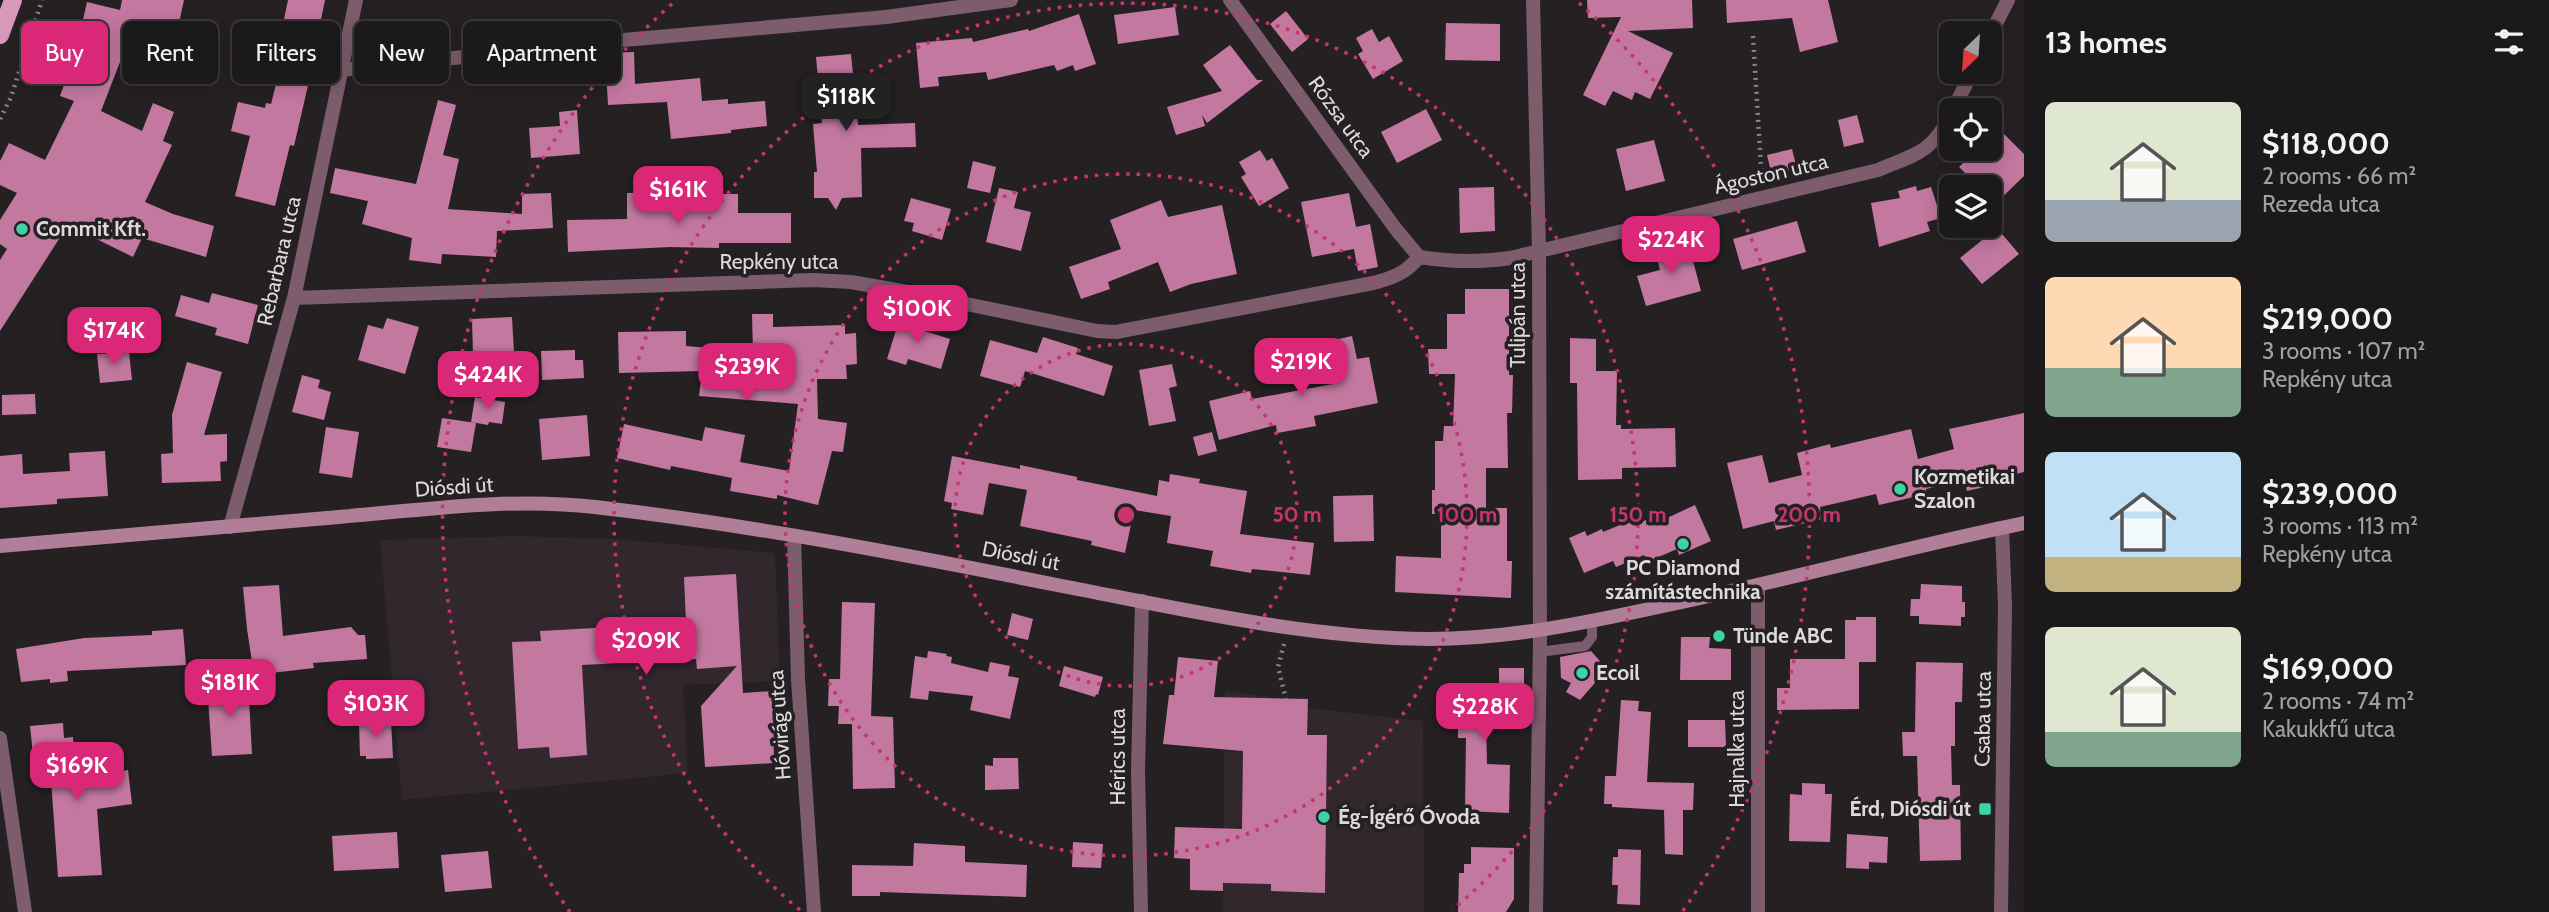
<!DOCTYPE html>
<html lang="en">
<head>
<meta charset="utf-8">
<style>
	body { margin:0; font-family:Cabin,sans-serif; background:#252223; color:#f1f3f6; height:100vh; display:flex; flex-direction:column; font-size:26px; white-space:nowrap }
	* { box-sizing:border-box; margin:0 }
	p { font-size:23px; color:#a0a0a2 }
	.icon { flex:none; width:38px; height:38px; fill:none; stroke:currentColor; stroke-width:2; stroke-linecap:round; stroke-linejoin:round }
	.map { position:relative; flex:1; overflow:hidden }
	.side { display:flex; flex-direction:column; background:#1c191a; width:525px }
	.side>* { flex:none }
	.guide { position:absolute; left:21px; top:21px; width:665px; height:63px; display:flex; gap:14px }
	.needle { width:46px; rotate:205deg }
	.controls { position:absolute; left:1939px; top:21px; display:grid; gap:14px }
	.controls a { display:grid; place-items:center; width:63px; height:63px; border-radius:10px; background:#1c191a; box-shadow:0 4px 18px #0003,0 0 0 2px #3a3839; font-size:35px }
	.price { position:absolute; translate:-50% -60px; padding:0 16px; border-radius:14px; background:#db2777; color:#fff; font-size:23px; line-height:46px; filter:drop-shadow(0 2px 4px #0008) }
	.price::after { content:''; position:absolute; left:50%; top:42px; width:21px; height:16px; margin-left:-10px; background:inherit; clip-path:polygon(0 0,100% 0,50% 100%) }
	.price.selected { background:#222; color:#fff }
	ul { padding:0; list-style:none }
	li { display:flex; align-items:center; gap:21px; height:175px; padding:0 21px }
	li span { display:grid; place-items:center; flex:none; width:196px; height:140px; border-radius:10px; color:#555 }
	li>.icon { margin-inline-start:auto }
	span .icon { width:84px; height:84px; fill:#fffc; stroke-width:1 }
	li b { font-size:30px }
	h2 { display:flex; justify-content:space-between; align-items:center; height:84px; padding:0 21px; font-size:30px }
	.pill { padding:0 24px; border-radius:10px; background:#1c191a; box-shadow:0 4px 18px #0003,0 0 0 2px #3a3839; font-size:24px; line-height:63px }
	.pill.selected { background:#db2777; color:#fff }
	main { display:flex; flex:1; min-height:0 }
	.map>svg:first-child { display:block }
</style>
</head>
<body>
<main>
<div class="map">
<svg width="2024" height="912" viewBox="0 0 2024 912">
	<rect width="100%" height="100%" fill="#252123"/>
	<path fill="#31272c" d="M516,536L612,539L775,553L780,681L683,685L688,773L402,800L380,540Z
		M1225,691L1286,699H1308V708L1423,721L1424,912H1223Z"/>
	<path fill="#c378a0" d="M122,0H184L171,60L125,49L101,111L142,131L153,103L174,112L163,141L172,145L145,202L173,214L214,226L206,257L142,238L133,257L68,225L0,331V260L7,249L0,244V220L17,193L0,185V161L9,143L45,160L74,101L60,96L75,55L87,2L120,10Z
		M288,0H325L316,44L323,46L314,82L309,81L294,146L290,145L275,206L235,196L250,136L231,131L238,102L265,108L266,103L271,104L291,25L283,24Z
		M1587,0H1692L1693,28L1628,31L1673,53L1650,99L1635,92L1632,100L1613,91L1605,106L1583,95L1621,17L1588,18Z
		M1726,0H1828L1838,42L1800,52L1792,18L1727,23Z
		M1175,7L1179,35L1118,44L1114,15Z
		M1286,11L1308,39L1292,52L1270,24Z
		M1079,14L1096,64L1075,71L1073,65L1057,71L1054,65L988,80L986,72L938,77L939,86L920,88L916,43L972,38L973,42L1028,29L1029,31Z
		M1446,23L1500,24V61L1445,60Z
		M1372,29L1379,42L1389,36L1403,61L1373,79L1358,54L1363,51L1356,38Z
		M1230,45L1257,80H1263L1207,123L1202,115L1205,126L1176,135L1167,107L1222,91L1203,65Z
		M634,52L635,84L700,78L702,101L728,99V104L765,101L767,126L731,130V133L671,139L667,102L608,105L605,53Z
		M851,54L858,125L915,123L916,147L861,148L862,197L842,198L836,210L828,198H814V172H817L813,124L822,123L816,57Z
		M438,100L456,105L443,155L459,159L448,209L522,214V194L551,193L553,228L497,231L496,257L442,254L441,264L409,260L412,238L362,224L368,201L330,193L335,168L416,184Z
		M1426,109L1442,140L1397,163L1381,132Z
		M577,110L580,154L531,158L529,128L560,126L559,112Z
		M1857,115L1864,142L1844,147L1838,120Z
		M1999,129L2024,154V176L1990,209V187H1979L1959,167L1978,149H1990V138Z
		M1654,140L1665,181L1626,191L1616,149Z
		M1792,149L1797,169L1772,176L1767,155Z
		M1260,150L1267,161L1272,158L1289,188L1259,206L1241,177L1246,174L1239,162Z
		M973,161L996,167L990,193L967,188Z
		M1916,186L1917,191L1931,187L1941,218L1927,222L1930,231L1879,247L1871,203L1900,198L1898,191Z
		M1494,187L1495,231L1460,233L1459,188Z
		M999,188L1018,192L1014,208L1031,212L1021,251L986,242Z
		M668,192L669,207H719V194H738V213H791V243H719V248L670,247L568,252L567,220L627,219V193Z
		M1349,193L1356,227L1370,224L1378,267L1358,271L1354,249L1312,257L1301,202Z
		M911,198L951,209L942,240L912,231L914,223L904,221Z
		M1161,200L1168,217L1222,205L1237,274L1191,284L1170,292L1158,262L1108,282L1110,289L1081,299L1069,267L1121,249L1110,220Z
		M1797,221L1806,252L1742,270L1733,239Z
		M1997,228L2019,254L1982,284L1960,258Z
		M1688,242L1701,291L1646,306L1637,276L1660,270L1655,250Z
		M1465,289H1509V375H1513L1512,413H1507L1508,468H1486V508H1507V561H1512L1511,598L1395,592L1396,556L1441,558V514H1432V490H1435V441H1443L1444,426H1453L1455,374H1429L1428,349H1447V314H1465Z
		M212,293L258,305L248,344L215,335L217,328L175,316L181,295L209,303Z
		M752,314H773V327L845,325V334L856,333L857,364L846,365L847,379H817L818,419L847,423L843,452L832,451L818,505L777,495V499L730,491L732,478L671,466L670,470L617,458L624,424L702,441L705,427L745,435L740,462L789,471L798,404L699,396L702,371L619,373L618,332L686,331V346L753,352Z
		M512,317L514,353L473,355L472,319Z
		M900,317L917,322L915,328L950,339L941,369L908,359L906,365L887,359Z
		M387,318L419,327L405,374L358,360L368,325L383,329Z
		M1352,336L1357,359L1369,357L1378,403L1314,416L1316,426L1277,433L1276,425L1219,440L1209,401L1250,391L1252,399L1333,384L1325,342Z
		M1043,337L1078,348L1076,354L1113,366L1104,396L1025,371L1020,387L980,376L990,340L1037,353Z
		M1570,338L1596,339V371H1617L1616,425H1621V429L1675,428L1676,467L1622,468V479L1578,480L1577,383H1570Z
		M575,350V360H583L584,378L542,380L541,351Z
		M129,352L132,380L100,383L97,354Z
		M187,362L222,372L204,435L227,434V461L220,462L221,481L162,483L161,454L173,453L172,415Z
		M1172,364L1177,386L1169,388L1176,421L1149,426L1139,370Z
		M302,375L320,380L318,388L331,392L324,420L292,412Z
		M35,394L36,414L2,415V395Z
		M475,397L505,402L502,424L489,422L488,425L471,422Z
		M2024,413V472L1991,480L1993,485L1967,491L1964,480L1926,489L1927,494L1879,505L1876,494L1820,507L1822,519L1776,530L1774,521L1743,529L1727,463L1762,455L1769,483L1802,475L1797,453L1830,444L1831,448L1911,429L1918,459L1954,449L1949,429Z
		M587,415L590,456L542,460L539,419Z
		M442,418L476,423L471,452L437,447Z
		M326,427L359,432L352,478L319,473Z
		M1212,432L1217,451L1198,456L1193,437Z
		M105,451L108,496L57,499V504L0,508V456L22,454L23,474L70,471L69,453Z
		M952,456L1020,469V465L1077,477V480L1157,496L1159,480L1169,482L1170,474L1200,479L1199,483L1247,491L1240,534L1314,543L1310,575L1252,569L1251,573L1210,566L1213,551L1167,543L1171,516L1134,510L1125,553L1091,545L1092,541L1020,526L1027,490L989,483L983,515L951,509L952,503L944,501Z
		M1373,495L1374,541L1334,542L1333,496Z
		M1695,505L1711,541L1679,555L1677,549L1647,562L1644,555L1616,567L1613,561L1584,573L1569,538L1585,531L1587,536L1602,529L1603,532L1632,520L1634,525L1665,512L1667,518Z
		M736,574L743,693L773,691L774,763L705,767L701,706L737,666L697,669L696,659L582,665L587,755L550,758L549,747L518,749L512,642L541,641L540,631L686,623L684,577Z
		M1921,584L1962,586V602H1965V617H1961V626L1919,624V616H1910L1911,599H1920Z
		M279,585L283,636L351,627L358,635H365L367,659L313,663L314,668L254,675L247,629L243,587Z
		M842,602L875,603L871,716L893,717L895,788L853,789L852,724H838L839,706H828L829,679H840Z
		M1012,613L1033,619L1028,640L1007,635Z
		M1856,617H1876V662H1859V709L1777,710V688H1790V659H1845V620H1856Z
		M183,629L186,665L67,671L68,681L50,683V679L21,682L16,649L84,638L152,635V631Z
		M1681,637H1710L1709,648L1731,649V680H1680Z
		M928,651L947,654L946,656L952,657L951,663L988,672L990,662L1010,666L1008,676L1019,678L1010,719L970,710L973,696L929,691L928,700L910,698L915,656L927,658Z
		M1591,651L1607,669L1580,700L1566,692L1571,683L1561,678L1560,657Z
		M1178,657L1218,661L1214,697L1308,699L1307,735H1327L1325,893L1271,891V884L1223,883V891L1190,890V859L1174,858L1175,827L1242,829L1243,751L1163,744L1169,695H1174Z
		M1916,662L1963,663L1962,702H1955V746H1951L1952,785H1960L1961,860L1920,861L1917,756H1903L1902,732H1915Z
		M1064,666L1103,677L1098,695L1096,694L1095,697L1059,686Z
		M1499,668H1524V690H1499V721H1486L1487,764L1510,765L1509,813L1465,811L1466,738H1458L1457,686H1499Z
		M248,681L252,754L212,756L207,684Z
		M1621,700L1639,701L1638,711L1651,712L1647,782L1694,783L1693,810H1683V855L1665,854L1664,810L1612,807V804H1604L1605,776H1616Z
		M1688,720H1725L1726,747H1688Z
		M391,721L393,758L366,759V756H360L359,722Z
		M63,723L64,738L73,737L76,771L89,769L90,778L128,770L132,804L97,809L102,875L58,877L49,752L33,754L30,726Z
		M993,758H1018L1019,789L985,790V765L993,766Z
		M1802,783L1825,784V794H1832L1830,842L1789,841L1790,794L1802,795Z
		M397,832L399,868L334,871L332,836Z
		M1847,834L1888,837L1887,863L1869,862V869L1846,868Z
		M1073,842L1103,844L1101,868L1072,867Z
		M914,843L965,846V862L1027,865L1026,897L880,892V896H852V865L913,866Z
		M1471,847L1514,848V899L1506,912H1458L1459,873H1464V864H1471Z
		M1618,849L1641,850L1640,905L1617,904L1618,885H1612L1613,857H1618Z
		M488,851L492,888L445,892L441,855Z"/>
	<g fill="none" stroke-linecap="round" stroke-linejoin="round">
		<path stroke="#898587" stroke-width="4.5" stroke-dasharray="2 5" stroke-linecap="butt" d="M1753,36L1762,183
			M0,119L11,97L42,0
			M1284,644L1278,667L1286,699"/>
		<path stroke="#7d5d6d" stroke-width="10" d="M1539,652L1585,646L1592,637V621"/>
		<path stroke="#7d5d6d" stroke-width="14" d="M1230,0L1395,228L1419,257
			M1533,0L1539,251L1540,640L1536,912
			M1990,35L2008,0
			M341,70L612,41L886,17L1011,0
			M1953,110L1972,72
			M1419,257C1451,262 1478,263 1510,258L1878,170C1916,154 1932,153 1951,114
			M294,298L813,280L851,282L913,293L1097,331L1116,332L1373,283C1393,278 1406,273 1419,257
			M230,527L294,298L356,0
			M794,536L798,679L814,912
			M0,738L25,912
			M1141,912L1138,771L1142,601
			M1758,912V586"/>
		<path stroke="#7d5d6d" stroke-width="14" d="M2001,912L2005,605L2002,528"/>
		<path stroke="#b17e98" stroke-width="14" d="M0,546C113,537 226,527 339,517C423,510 511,497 595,507C752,525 908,555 1062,586C1182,609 1306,638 1429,639C1508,639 1585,623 1663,606C1784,581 1903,548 2024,523"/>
		<path stroke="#d997b9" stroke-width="18" d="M0,35L13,0"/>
	</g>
	<g fill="none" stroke="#c6356e" stroke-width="3.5" stroke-dasharray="3.5 7">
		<circle cx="1126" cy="515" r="171"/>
		<circle cx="1126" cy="515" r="341"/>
		<path d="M800 910A512 512 0 1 1 1452 910"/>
		<path d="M570 912A683 683 0 0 1 673 3M1579 3A683 683 0 0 1 1682 912"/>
	</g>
	<g fill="#3cd4a4" stroke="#252123" stroke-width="2.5">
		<circle cx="22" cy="229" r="7"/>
		<circle cx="1900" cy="489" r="7"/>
		<circle cx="1683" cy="544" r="7"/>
		<circle cx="1719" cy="636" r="7"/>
		<circle cx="1582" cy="673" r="7"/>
		<rect x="1978" y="802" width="14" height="14" rx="3.5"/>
		<circle cx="1324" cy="817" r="7"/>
	</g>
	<g text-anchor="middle" stroke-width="7" stroke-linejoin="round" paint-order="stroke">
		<g font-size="21" fill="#dddadc" stroke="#252123">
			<text transform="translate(1341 117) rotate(54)" y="7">Rózsa utca</text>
			<text transform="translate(1771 174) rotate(-13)" y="7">Ágoston utca</text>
			<text transform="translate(279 261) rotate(-77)" y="7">Rebarbara utca</text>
			<text x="779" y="269">Repkény utca</text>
			<text transform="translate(1518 315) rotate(-90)" y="7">Tulipán utca</text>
			<text transform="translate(454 487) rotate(-4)" y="7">Diósdi út</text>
			<text transform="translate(1021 556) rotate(11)" y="7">Diósdi út</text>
			<text transform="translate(1983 719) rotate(-89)" y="7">Csaba utca</text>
			<text transform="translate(780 725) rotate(-94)" y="7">Hóvirág utca</text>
			<text transform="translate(1737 749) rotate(-90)" y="7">Hajnalka utca</text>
			<text transform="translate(1118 757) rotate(-90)" y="7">Hérics utca</text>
		</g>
		<g font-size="21" font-weight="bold" fill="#dddadc" stroke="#252123" text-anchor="start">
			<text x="36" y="236">Commit Kft.</text>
			<text x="1914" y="484">Kozmetikai<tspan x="1914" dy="24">Szalon</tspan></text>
			<text x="1683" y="575" text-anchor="middle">PC Diamond<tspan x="1683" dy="24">számítástechnika</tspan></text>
			<text x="1733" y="643">Tünde ABC</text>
			<text x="1596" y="680">Ecoil</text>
			<text x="1971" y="816" text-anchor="end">Érd, Diósdi út</text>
			<text x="1338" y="824">Ég-Ígérő Óvoda</text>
		</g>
	</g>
	<circle cx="1126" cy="515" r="10" fill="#c6356e" stroke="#252123" stroke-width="3.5"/>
	<g font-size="21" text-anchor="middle" font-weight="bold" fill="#c6356e" stroke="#252123" stroke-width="7" stroke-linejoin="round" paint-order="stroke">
		<text x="1297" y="522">50 m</text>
		<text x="1467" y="522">100 m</text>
		<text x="1638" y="522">150 m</text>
		<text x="1809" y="522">200 m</text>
	</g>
</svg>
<div class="controls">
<a><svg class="needle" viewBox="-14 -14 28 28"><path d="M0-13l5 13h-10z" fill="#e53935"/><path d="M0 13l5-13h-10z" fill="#a0a0a2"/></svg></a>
<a><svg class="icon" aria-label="locate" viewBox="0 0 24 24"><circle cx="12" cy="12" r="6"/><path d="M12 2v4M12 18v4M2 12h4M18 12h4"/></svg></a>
<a><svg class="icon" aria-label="layers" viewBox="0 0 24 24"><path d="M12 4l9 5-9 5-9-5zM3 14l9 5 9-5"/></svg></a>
</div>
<b class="price selected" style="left:846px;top:133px">$118K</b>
<b class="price" style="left:678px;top:226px">$161K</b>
<b class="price" style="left:1671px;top:276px">$224K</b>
<b class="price" style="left:917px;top:345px">$100K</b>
<b class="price" style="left:114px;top:367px">$174K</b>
<b class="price" style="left:1301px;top:398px">$219K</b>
<b class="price" style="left:747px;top:403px">$239K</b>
<b class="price" style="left:488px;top:411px">$424K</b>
<b class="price" style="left:646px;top:677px">$209K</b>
<b class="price" style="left:230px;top:719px">$181K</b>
<b class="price" style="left:376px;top:740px">$103K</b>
<b class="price" style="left:1485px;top:743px">$228K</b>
<b class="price" style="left:77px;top:802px">$169K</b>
<div class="guide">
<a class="pill selected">Buy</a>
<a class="pill">Rent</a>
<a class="pill">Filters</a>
<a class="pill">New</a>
<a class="pill">Apartment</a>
</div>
</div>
<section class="side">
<h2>13 homes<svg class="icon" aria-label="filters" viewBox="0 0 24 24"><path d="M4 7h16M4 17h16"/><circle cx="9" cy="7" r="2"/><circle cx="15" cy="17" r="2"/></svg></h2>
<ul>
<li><span style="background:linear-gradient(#dfe7d0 70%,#9aa5b1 0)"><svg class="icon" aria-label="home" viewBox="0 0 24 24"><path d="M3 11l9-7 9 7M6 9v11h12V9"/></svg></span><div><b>$118,000</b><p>2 rooms · 66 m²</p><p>Rezeda utca</p></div></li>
<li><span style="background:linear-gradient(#ffd9b3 65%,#7fa58c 0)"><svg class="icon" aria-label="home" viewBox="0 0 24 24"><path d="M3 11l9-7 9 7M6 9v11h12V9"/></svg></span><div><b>$219,000</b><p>3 rooms · 107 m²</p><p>Repkény utca</p></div></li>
<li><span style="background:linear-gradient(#bfe0f5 75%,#c2b280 0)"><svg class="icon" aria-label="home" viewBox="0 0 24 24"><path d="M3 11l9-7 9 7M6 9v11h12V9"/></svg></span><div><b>$239,000</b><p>3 rooms · 113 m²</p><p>Repkény utca</p></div></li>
<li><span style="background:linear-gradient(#dfe7d0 75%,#7fa58c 0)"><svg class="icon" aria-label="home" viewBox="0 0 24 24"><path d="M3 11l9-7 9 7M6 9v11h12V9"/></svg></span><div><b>$169,000</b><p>2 rooms · 74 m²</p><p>Kakukkfű utca</p></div></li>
</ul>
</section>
</main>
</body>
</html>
